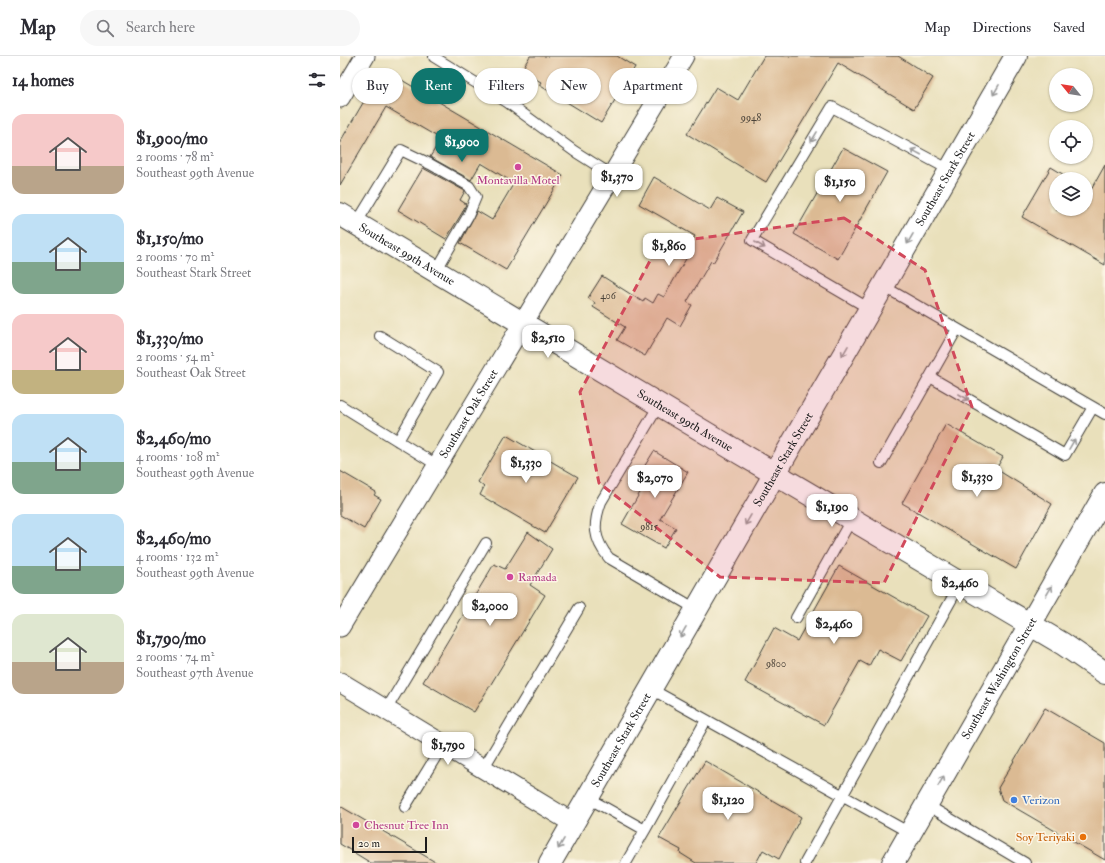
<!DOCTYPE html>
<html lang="en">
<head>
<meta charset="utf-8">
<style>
	body { margin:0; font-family:"IM FELL Double Pica",serif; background:#f7f7f7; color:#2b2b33; height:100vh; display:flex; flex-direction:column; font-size:15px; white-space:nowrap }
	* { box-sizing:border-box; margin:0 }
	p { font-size:13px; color:#7c7c81 }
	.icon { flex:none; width:22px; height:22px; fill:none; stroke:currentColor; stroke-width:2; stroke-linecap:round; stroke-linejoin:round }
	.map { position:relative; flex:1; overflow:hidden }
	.side { display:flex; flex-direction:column; background:#fff; width:340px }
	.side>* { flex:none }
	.hud { position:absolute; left:12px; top:12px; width:380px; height:36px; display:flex; gap:8px }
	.needle { width:26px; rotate:300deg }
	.fabs { position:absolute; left:709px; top:12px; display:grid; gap:8px }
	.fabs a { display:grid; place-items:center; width:44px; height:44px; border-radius:50%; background:#fff; box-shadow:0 1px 3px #0004; font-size:20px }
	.scale { position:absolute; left:12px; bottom:10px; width:75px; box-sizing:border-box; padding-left:4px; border:2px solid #1c1c1c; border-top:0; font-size:11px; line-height:14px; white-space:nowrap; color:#1c1c1c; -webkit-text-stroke:3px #fcf5e5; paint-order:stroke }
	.price { position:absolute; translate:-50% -34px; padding:0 9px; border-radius:8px; background:#fff; color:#222; font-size:13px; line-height:26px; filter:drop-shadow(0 1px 2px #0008) }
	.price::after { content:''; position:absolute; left:50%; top:24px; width:12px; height:9px; margin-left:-6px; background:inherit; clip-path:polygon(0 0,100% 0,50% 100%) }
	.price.on { background:#0f766e; color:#fff }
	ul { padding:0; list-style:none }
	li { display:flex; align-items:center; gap:12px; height:100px; padding:0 12px }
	li span { display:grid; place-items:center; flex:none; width:112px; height:80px; border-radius:12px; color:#555 }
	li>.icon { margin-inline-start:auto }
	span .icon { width:48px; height:48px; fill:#fffc; stroke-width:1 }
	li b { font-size:17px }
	h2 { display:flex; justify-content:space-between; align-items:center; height:48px; padding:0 12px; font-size:17px }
	.pill { padding:0 14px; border-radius:18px; background:#fff; box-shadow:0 1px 3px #0004; font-size:14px; line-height:36px }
	.pill.on { background:#0f766e; color:#fff }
	header { display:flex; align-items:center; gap:24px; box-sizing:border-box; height:56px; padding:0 20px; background:#fff; border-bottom:1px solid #e1e1e2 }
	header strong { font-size:19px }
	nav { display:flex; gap:22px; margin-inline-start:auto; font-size:14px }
	.search { width:280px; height:36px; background:#f7f7f7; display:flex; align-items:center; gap:10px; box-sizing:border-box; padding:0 14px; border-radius:22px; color:#7c7c81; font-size:15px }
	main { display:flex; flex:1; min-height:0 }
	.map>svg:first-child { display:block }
</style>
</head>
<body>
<header>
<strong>Map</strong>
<div class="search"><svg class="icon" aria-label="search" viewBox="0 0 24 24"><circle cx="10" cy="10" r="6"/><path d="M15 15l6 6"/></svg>Search here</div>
<nav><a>Map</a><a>Directions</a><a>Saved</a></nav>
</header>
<main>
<section class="side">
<h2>14 homes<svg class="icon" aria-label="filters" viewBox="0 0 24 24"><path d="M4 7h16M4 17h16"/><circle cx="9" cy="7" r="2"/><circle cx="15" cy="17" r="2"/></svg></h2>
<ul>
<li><span style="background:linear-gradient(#f6c9c9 65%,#b9a48a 0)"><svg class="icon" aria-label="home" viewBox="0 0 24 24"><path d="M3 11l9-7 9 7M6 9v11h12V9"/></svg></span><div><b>$1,900/mo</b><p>2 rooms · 78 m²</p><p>Southeast 99th Avenue</p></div></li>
<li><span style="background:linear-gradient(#bfe0f5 60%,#7fa58c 0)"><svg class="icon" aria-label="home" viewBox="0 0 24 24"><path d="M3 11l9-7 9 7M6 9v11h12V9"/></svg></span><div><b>$1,150/mo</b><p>2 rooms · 70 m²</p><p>Southeast Stark Street</p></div></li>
<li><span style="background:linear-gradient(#f6c9c9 70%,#c2b280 0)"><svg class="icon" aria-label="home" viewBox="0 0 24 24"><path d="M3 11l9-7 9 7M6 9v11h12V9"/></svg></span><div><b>$1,330/mo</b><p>2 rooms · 54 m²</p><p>Southeast Oak Street</p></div></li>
<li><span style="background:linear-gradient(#bfe0f5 60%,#7fa58c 0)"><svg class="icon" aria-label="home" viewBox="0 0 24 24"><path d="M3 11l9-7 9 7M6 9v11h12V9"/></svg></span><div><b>$2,460/mo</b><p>4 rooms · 108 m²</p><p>Southeast 99th Avenue</p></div></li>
<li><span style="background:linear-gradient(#bfe0f5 65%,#7fa58c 0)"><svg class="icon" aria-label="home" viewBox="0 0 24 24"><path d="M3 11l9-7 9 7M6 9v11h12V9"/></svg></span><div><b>$2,460/mo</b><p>4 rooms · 132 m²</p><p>Southeast 99th Avenue</p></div></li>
<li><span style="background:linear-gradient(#dfe7d0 60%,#b9a48a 0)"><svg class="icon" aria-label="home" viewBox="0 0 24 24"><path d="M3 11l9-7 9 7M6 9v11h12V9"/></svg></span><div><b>$1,790/mo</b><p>2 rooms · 74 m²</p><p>Southeast 97th Avenue</p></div></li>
</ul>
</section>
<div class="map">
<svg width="765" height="807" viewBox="0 0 765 807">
	<rect width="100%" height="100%" fill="#fcf5e5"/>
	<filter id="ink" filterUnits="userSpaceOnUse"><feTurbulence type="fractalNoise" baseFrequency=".025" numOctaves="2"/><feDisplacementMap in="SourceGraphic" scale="8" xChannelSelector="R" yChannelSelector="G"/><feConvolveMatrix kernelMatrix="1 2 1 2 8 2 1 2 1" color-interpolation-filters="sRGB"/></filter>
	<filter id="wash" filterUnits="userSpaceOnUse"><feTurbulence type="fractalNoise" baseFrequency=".012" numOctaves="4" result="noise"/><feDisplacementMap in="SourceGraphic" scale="16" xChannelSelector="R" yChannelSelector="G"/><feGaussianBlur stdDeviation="0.9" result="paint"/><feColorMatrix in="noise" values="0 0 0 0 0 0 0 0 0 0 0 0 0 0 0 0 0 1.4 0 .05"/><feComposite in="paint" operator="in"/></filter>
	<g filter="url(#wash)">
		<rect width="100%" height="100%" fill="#e9e0bb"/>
		<g id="blocks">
			<path fill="#dbba93" d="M190,0H277L295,11L261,67L199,29L201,26L181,15Z
				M424,0H558L593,22L574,53L498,7L426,126L347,78L376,31L398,44Z
				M43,13L223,119L166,214L120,187L137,155L152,164L174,127L141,107L131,124L90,101L101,83L46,51L0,129V86Z
				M503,92L547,116L498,203L454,178Z
				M765,109V209L682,161L711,111L731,123H716V153H746V131L751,134Z
				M83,112L125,135L120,144L126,148L122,157L106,183L58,154Z
				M314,121L370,154L377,142L403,156L373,207L371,205L347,246L352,249L340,270L327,262L305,300L277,284L285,271L253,251L255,247L248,242L262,220L303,246L305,242L313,247L318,238L324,241L351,194L348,192L355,180L299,148Z
				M606,368L663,401L656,413L712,448L676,513L562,447Z
				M166,379L238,421L205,477L140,439L144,431L138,426Z
				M314,395L348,416L320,463L336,472L324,492L282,468L302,433L294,427Z
				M0,415L36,436L34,439L41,443L24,473L0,459Z
				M188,476L212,493L190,529L205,539L134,656L83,626L154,508L165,513Z
				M499,510L587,560L561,605L538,593L529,610L520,605L484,669L405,626L434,572L457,585Z
				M705,652L765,687V804L662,744L658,732Z
				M365,705L461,761L439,803L423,794L416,807H356L340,797L341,794L319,782Z
				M0,750L97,807H31L0,788Z"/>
		</g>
	</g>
	<g filter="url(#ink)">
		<use href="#blocks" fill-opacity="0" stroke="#3b3934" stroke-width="1"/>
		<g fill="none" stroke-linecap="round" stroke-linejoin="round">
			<defs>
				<path id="service" d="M94,1L167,46L234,95L272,119
					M16,168L61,94L90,108L129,130L136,141L128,160L96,215
					M543,230L765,358
					M530,253L412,184L492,51L610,114
					M40,280L98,316L58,385
					M590,321L725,399L753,351
					M0,349L97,409
					M319,349L261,446C253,468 253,483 269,502L356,553
					M541,407L617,273
					M456,562L511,464
					M311,633L570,777
					M46,654L146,487
					M143,713L239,552
					M248,742L305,774L286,807
					M587,749L685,807
					M65,751L103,689
					M305,774L366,664
					M465,807L620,528"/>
				<g id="minor">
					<path d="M0,42L25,0"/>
					<path id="s1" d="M0,571L344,0"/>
					<path d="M0,626L233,767"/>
				</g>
				<g id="tertiary">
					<path id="s2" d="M0,158L393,393L723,588L765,617"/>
				</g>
				<g id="primary">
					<path id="s3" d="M210,807L676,0"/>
					<path id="s4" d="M553,807L765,438"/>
				</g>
			</defs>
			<use href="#service" stroke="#3b3934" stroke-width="12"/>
			<use href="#minor" stroke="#3b3934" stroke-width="21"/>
			<use href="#tertiary" stroke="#3b3934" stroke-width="24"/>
			<use href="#primary" stroke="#3b3934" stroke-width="24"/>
			<use href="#service" stroke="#fff" stroke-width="10"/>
			<use href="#minor" stroke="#fff" stroke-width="19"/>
			<use href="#tertiary" stroke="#fff" stroke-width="22"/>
			<use href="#primary" stroke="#fff" stroke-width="22"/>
		</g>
		<defs><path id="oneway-shaft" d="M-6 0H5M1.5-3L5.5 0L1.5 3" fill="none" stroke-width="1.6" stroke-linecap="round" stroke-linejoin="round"/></defs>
		<g stroke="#999">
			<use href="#oneway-shaft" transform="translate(656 34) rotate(120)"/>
			<use href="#oneway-shaft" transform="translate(474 81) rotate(121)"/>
			<use href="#oneway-shaft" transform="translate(576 96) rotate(-152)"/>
			<use href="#oneway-shaft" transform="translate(570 183) rotate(120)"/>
			<use href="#oneway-shaft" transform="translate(420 189) rotate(30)"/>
			<use href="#oneway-shaft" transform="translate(505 295) rotate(120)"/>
			<use href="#oneway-shaft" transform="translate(624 341) rotate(30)"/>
			<use href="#oneway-shaft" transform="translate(732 388) rotate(-60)"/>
			<use href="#oneway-shaft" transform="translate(408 464) rotate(120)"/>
			<use href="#oneway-shaft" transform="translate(709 535) rotate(-60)"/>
			<use href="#oneway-shaft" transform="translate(343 576) rotate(120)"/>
			<use href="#oneway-shaft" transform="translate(601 725) rotate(-60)"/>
			<use href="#oneway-shaft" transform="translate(221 788) rotate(120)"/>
		</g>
	</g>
	<path fill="#d1495b" fill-opacity="0.2" stroke="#d1495b" stroke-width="3" stroke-dasharray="8 5" stroke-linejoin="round" d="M504,162L585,214L632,351L544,527L380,521L259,427L240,336L319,188Z"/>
	<g fill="#d1479c" stroke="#fcf5e5" stroke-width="1.5">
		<circle cx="178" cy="111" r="4"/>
		<circle cx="170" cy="521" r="4"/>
		<circle cx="16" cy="769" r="4"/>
	</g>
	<circle fill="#3f7fe0" stroke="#fcf5e5" stroke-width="1.5" cx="674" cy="744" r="4"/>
	<circle fill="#e8710a" stroke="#fcf5e5" stroke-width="1.5" cx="743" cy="781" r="4"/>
	<g text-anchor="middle" stroke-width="3" stroke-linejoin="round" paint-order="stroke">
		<g font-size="10" fill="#4c443a">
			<text x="411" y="65">9948</text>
			<text x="268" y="243">406</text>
			<text x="309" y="474">9815</text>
			<text x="436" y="611">9800</text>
		</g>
		<g font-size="12" fill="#1c1c1c" stroke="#fcf5e5">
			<text dy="4" stroke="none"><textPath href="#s3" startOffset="790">Southeast Stark Street</textPath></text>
			<text dy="4" stroke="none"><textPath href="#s2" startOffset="78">Southeast 99th Avenue</textPath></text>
			<text dy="4" stroke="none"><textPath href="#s1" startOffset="249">Southeast Oak Street</textPath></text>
			<text dy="4" stroke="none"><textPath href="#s2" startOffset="402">Southeast 99th Avenue</textPath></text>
			<text dy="4" stroke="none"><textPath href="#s3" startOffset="466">Southeast Stark Street</textPath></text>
			<text dy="4" stroke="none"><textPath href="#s4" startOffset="213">Southeast Washington Street</textPath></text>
			<text dy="4" stroke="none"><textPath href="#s3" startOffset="142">Southeast Stark Street</textPath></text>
		</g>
		<g font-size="12" fill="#b23c85" stroke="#fcf5e5" text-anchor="start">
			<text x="178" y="128" text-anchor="middle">Montavilla Motel</text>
			<text x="178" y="525">Ramada</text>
			<text x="24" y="773">Chesnut Tree Inn</text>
		</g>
		<g font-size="12" fill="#366cbe" stroke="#fcf5e5" text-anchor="start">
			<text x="682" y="748">Verizon</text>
		</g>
		<g font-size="12" fill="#c56008" stroke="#fcf5e5" text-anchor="end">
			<text x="735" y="785">Soy Teriyaki</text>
		</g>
	</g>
</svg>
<div class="fabs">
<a><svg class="needle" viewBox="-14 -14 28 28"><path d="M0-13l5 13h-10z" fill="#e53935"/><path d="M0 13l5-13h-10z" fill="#7c7c81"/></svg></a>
<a><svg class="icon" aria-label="locate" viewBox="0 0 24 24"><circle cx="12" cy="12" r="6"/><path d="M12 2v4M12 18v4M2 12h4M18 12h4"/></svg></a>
<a><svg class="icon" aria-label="layers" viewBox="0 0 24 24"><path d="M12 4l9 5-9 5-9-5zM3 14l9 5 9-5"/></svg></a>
</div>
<div class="scale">20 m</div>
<b class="price on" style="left:122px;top:107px">$1,900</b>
<b class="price" style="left:277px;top:142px">$1,370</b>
<b class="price" style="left:500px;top:147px">$1,150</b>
<b class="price" style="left:329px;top:211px">$1,860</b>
<b class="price" style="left:208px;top:303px">$2,510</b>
<b class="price" style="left:186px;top:428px">$1,330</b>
<b class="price" style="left:637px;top:442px">$1,330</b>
<b class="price" style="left:315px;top:443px">$2,070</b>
<b class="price" style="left:492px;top:472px">$1,190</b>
<b class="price" style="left:620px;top:548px">$2,460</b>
<b class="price" style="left:150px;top:571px">$2,000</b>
<b class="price" style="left:494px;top:589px">$2,460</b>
<b class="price" style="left:108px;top:710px">$1,790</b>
<b class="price" style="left:388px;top:765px">$1,120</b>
<div class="hud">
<a class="pill">Buy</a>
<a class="pill on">Rent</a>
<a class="pill">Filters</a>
<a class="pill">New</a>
<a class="pill">Apartment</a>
</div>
</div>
</main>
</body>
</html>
